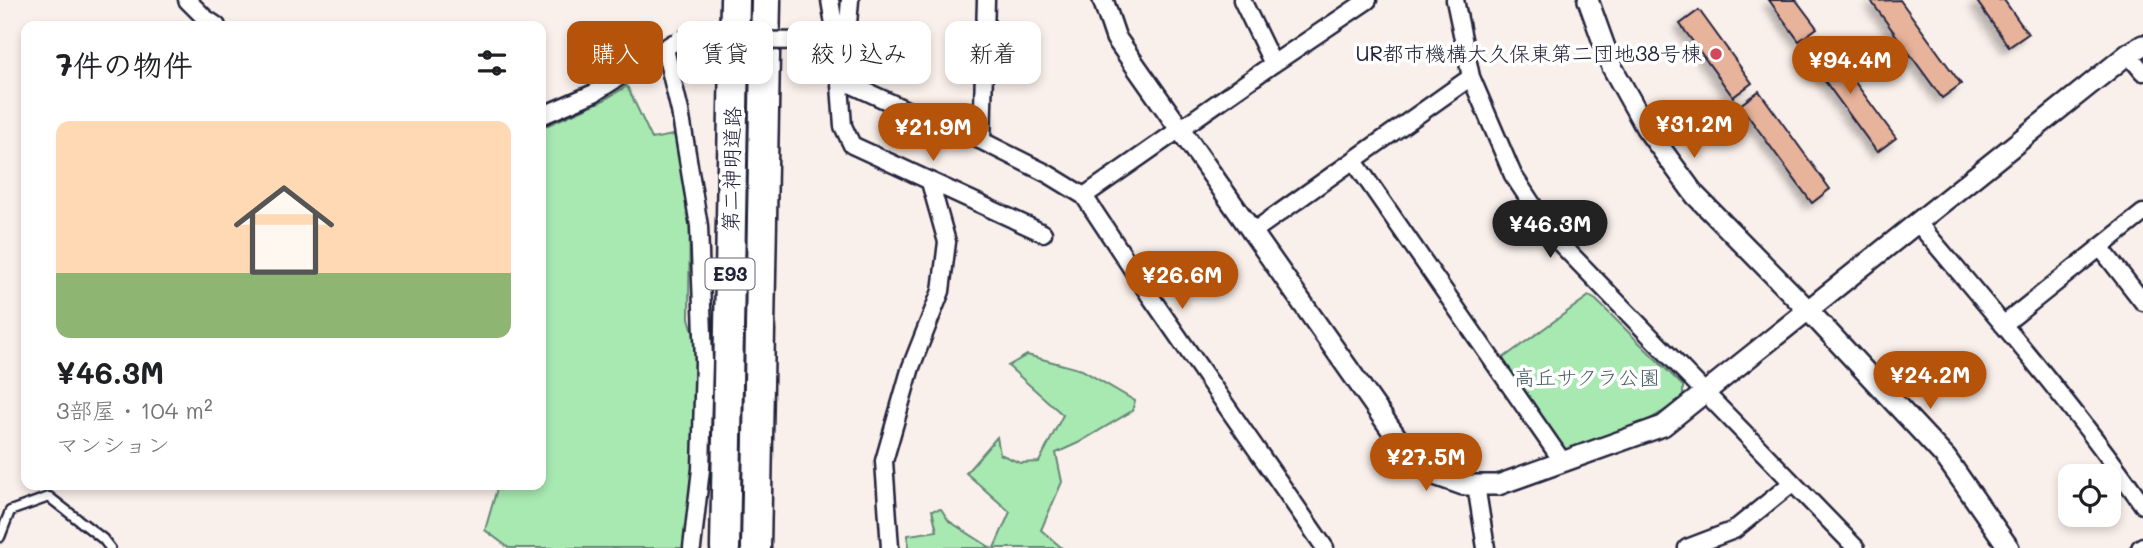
<!DOCTYPE html>
<html lang="ja">
<head>
<meta charset="utf-8">
<style>
	body { margin:0; font-family:Mali,"Klee One",sans-serif; background:#f6f6f6; color:#202124; height:100vh; display:flex; flex-direction:column; font-size:26px; white-space:nowrap }
	* { box-sizing:border-box; margin:0 }
	p { font-size:23px; color:#757577 }
	.icon { flex:none; width:38px; height:38px; fill:none; stroke:currentColor; stroke-width:2; stroke-linecap:round; stroke-linejoin:round }
	.map { position:relative; flex:1; overflow:hidden }
	.side { position:absolute; left:21px; top:21px; width:525px; height:469px; display:flex; flex-direction:column; background:#fff; border-radius:14px; box-shadow:0 4px 10px #0003 }
	.side>* { flex:none }
	.top-card { position:absolute; left:567px; top:21px; width:665px; height:63px; display:flex; gap:14px }
	.controls { position:absolute; left:2058px; top:464px; display:grid; gap:14px }
	.controls a { display:grid; place-items:center; width:63px; height:63px; border-radius:14px; background:#fff; box-shadow:0 4px 10px #0003; font-size:35px }
	.price { position:absolute; translate:-50% -60px; padding:0 16px; border-radius:24px; background:#b45309; color:#fff; font-size:23px; line-height:46px; filter:drop-shadow(0 2px 4px #0008) }
	.price::after { content:''; position:absolute; left:50%; top:42px; width:21px; height:16px; margin-left:-10px; background:inherit; clip-path:polygon(0 0,100% 0,50% 100%) }
	.price.active { background:#222; color:#fff }
	ul { padding:0; list-style:none }
	li { display:grid; align-content:center; gap:14px; height:371px; padding:0 35px }
	li+li { border-top:2px solid #e0e0e0 }
	li span { display:grid; place-items:center; height:217px; border-radius:14px; color:#555 }
	li>.icon { margin-inline-start:auto }
	span .icon { width:126px; height:126px; fill:#fffc; stroke-width:1 }
	li b { font-size:30px }
	h2 { display:flex; justify-content:space-between; align-items:center; height:84px; padding:0 35px; font-size:30px }
	.pill { padding:0 24px; border-radius:14px; background:#fff; box-shadow:0 4px 10px #0003; font-size:24px; line-height:63px }
	.pill.active { background:#b45309; color:#fff }
	.map>svg:first-child { display:block }
</style>
</head>
<body>
<div class="map">
<svg width="2143" height="548" viewBox="0 0 2143 548">
	<defs>
		<filter id="shadow"><feDropShadow dx="-5.5" dy="5.5" stdDeviation="3.5" flood-color="#0004"/></filter>
	</defs>
	<rect width="100%" height="100%" fill="#faf0eb"/>
	<filter id="ink" filterUnits="userSpaceOnUse"><feTurbulence type="fractalNoise" baseFrequency=".0143" numOctaves="2"/><feDisplacementMap in="SourceGraphic" scale="14" xChannelSelector="R" yChannelSelector="G"/><feConvolveMatrix kernelMatrix="1 2 1 2 8 2 1 2 1" color-interpolation-filters="sRGB"/></filter>
	<g filter="url(#ink)">
		<path fill="#a8e9b2" stroke="#658676" stroke-width="2" d="M627,86L652,139L679,134L690,188L689,318L698,348L696,448L686,548H509L485,530L498,485H541V128L604,100Z
			M1589,296L1596,300L1683,386V396C1651,426 1608,436 1569,451L1561,447L1499,361Z
			M1027,355L1082,370L1135,401L1132,411L1078,443L1056,453L1062,482L1041,530L1062,548H994L1010,512L966,473L997,437L1000,454L1020,463L1039,462L1063,415L1008,366Z
			M941,509L949,521L991,548H908V535L937,531L932,510Z"/>
		<path fill="#e8b39b" stroke="#22223b" stroke-width="2" filter="url(#shadow)" d="M1769,0H1796L1817,28L1799,41Z
			M1900,0L1961,84L1942,98L1871,1Z
			M1976,0H2004L2028,34L2009,47Z
			M1699,10L1752,83L1733,97L1680,24Z
			M1824,40L1896,138L1877,152L1805,54Z
			M1759,91L1830,189L1812,203L1740,105Z"/>
		<g fill="none" stroke-linecap="round" stroke-linejoin="round">
			<defs>
				<path id="service" d="M0,537L10,511L49,497L103,539L110,548"/>
				<path id="minor" d="M187,0L205,18L217,26
					M830,0L837,43L843,126L852,145L1043,233
					M1242,0L1273,64L1368,0
					M1455,0L1471,77L1513,175L1553,236L1856,548
					M837,43L848,24L850,0
					M665,49L680,111L699,226L704,361L701,469L692,548
					M2128,54L2143,72
					M839,79L922,117L982,141L1048,174L1084,196L1150,296L1325,548
					M541,116L594,93L673,43
					M982,141L986,0
					M1354,161L1563,462
					M1084,196L1273,64
					M1917,222C1995,315 2074,406 2143,505
					M1251,233L1471,77
					M2100,247L2143,302
					M2003,325L2143,213
					M1476,485L1486,548
					M890,548L884,461L911,367L941,291L947,242L930,182
					M1687,548L1734,530L1792,483
					M2140,548L2143,546"/>
				<path id="tertiary" d="M1103,0L1116,38L1407,452L1432,474L1463,485H1498L1663,426L2128,54L2143,45
					M1588,0L1612,67L1646,128L1695,195L1808,310L1946,458L2009,548"/>
				<path id="motorway" d="M725,548L735,0
					M756,548L766,0"/>
			</defs>
			<use href="#service" stroke="#22223b" stroke-width="13"/>
			<use href="#minor" stroke="#22223b" stroke-width="21"/>
			<use href="#tertiary" stroke="#22223b" stroke-width="24"/>
			<use href="#motorway" stroke="#22223b" stroke-width="33"/>
			<use href="#service" stroke="#fff" stroke-width="8"/>
			<use href="#minor" stroke="#fff" stroke-width="16"/>
			<use href="#tertiary" stroke="#fff" stroke-width="19"/>
			<use href="#motorway" stroke="#fff" stroke-width="28"/>
			<defs>
				<path id="minor-bridge" d="M678,40L819,41"/>
			</defs>
			<use href="#minor-bridge" stroke="#22223b" stroke-width="21" stroke-linecap="butt"/>
			<use href="#minor-bridge" stroke="#fff" stroke-width="16"/>
		</g>
	</g>
	<circle fill="#d1495b" stroke="#fff" stroke-width="2.5" cx="1716" cy="54" r="7"/>
	<g text-anchor="middle" stroke-width="7" stroke-linejoin="round" paint-order="stroke">
		<rect fill="#fff" stroke="#646476" stroke-width="2" x="705.5" y="258.5" width="49" height="31" rx="5"/>
		<g font-size="19" font-weight="bold" fill="#22223b">
			<text x="730" y="281">E93</text>
		</g>
		<g font-size="21" fill="#22223b" stroke="#fff" text-anchor="end">
			<text x="1702" y="61">UR都市機構大久保東第二団地38号棟</text>
		</g>
		<g font-size="21" fill="#22223b" stroke="#fff">
			<text transform="translate(732 169) rotate(-89)" y="7">第二神明道路</text>
		</g>
		<g font-size="21" fill="#4a5e5f" stroke="#fff">
			<text x="1587" y="385">高丘サクラ公園</text>
		</g>
	</g>
</svg>
<div class="controls">
<a><svg class="icon" aria-label="locate" viewBox="0 0 24 24"><circle cx="12" cy="12" r="6"/><path d="M12 2v4M12 18v4M2 12h4M18 12h4"/></svg></a>
</div>
<b class="price" style="left:1850px;top:96px">¥94.4M</b>
<b class="price" style="left:1694px;top:160px">¥31.2M</b>
<b class="price" style="left:933px;top:163px">¥21.9M</b>
<b class="price active" style="left:1550px;top:260px">¥46.3M</b>
<b class="price" style="left:1182px;top:311px">¥26.6M</b>
<b class="price" style="left:1930px;top:411px">¥24.2M</b>
<b class="price" style="left:1426px;top:493px">¥27.5M</b>
<div class="top-card">
<a class="pill active">購入</a>
<a class="pill">賃貸</a>
<a class="pill">絞り込み</a>
<a class="pill">新着</a>
</div>
<section class="side">
<h2>7件の物件<svg class="icon" aria-label="filters" viewBox="0 0 24 24"><path d="M4 7h16M4 17h16"/><circle cx="9" cy="7" r="2"/><circle cx="15" cy="17" r="2"/></svg></h2>
<ul>
<li><span style="background:linear-gradient(#ffd9b3 70%,#8fb573 0)"><svg class="icon" aria-label="home" viewBox="0 0 24 24"><path d="M3 11l9-7 9 7M6 9v11h12V9"/></svg></span><div><b>¥46.3M</b><p>3部屋 · 104 m²</p><p>マンション</p></div></li>
</ul>
</section>
</div>
</body>
</html>
